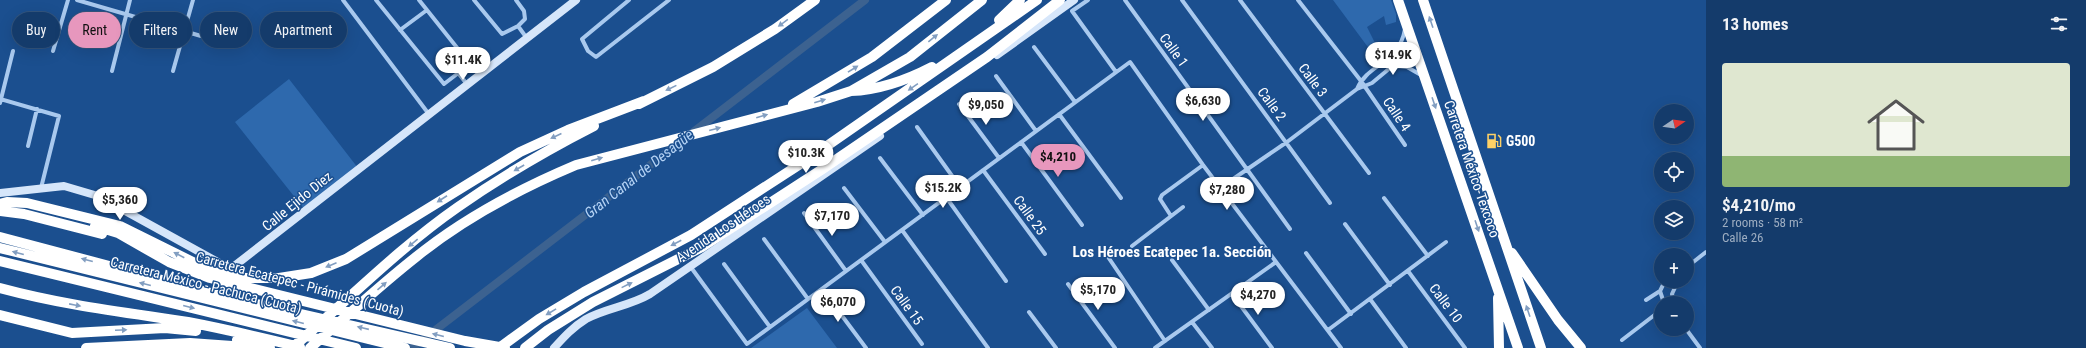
<!DOCTYPE html>
<html lang="en">
<head>
<meta charset="utf-8">
<style>
	body { margin:0; font-family:"Roboto Condensed",sans-serif; background:#1d4271; color:#f1f3f6; height:100vh; display:flex; flex-direction:column; font-size:15px; white-space:nowrap }
	* { box-sizing:border-box; margin:0 }
	p { font-size:13px; color:#9dadc1 }
	.icon { flex:none; width:22px; height:22px; fill:none; stroke:currentColor; stroke-width:2; stroke-linecap:round; stroke-linejoin:round }
	.map { position:relative; flex:1; overflow:hidden }
	.side { display:flex; flex-direction:column; background:#143b6b; width:380px }
	.side>* { flex:none }
	.hud { position:absolute; left:12px; top:12px; width:380px; height:36px; display:flex; gap:8px }
	.needle { width:26px; rotate:77deg }
	.fabs { position:absolute; left:1654px; top:104px; display:grid; gap:8px }
	.fabs a { display:grid; place-items:center; width:40px; height:40px; border-radius:50%; background:#143b6b; box-shadow:0 4px 16px #0002,0 0 0 1px #33557e; font-size:20px }
	.price { position:absolute; translate:-50% -34px; padding:0 9px; border-radius:14px; background:#fff; color:#222; font-size:13px; line-height:26px; filter:drop-shadow(0 1px 2px #0008) }
	.price::after { content:''; position:absolute; left:50%; top:24px; width:12px; height:9px; margin-left:-6px; background:inherit; clip-path:polygon(0 0,100% 0,50% 100%) }
	.price.selected { background:#e797bd; color:#111 }
	ul { padding:0; list-style:none }
	li { display:grid; align-content:center; gap:8px; height:212px; padding:0 16px }
	li span { display:grid; place-items:center; height:124px; border-radius:4px; color:#555 }
	li>.icon { margin-inline-start:auto }
	span .icon { width:72px; height:72px; fill:#fffc; stroke-width:1 }
	li b { font-size:17px }
	h2 { display:flex; justify-content:space-between; align-items:center; height:48px; padding:0 16px; font-size:17px }
	.pill { padding:0 14px; border-radius:18px; background:#143b6b; box-shadow:0 4px 16px #0002,0 0 0 1px #33557e; font-size:14px; line-height:36px }
	.pill.selected { background:#e797bd; color:#111 }
	main { display:flex; flex:1; min-height:0 }
	.map>svg:first-child { display:block }
</style>
</head>
<body>
<main>
<div class="map">
<svg width="1706" height="348" viewBox="0 0 1706 348">
	<rect width="100%" height="100%" fill="#1b4f8f"/>
	<path fill="#2e69ad" d="M1333,0H1391L1396,14V22L1386,25L1384,16L1367,27L1381,55L1376,58Z
		M289,79L358,168L305,210L235,122Z
		M807,308L837,348H751Z"/>
	<g fill="none" stroke-linecap="round" stroke-linejoin="round">
		<path stroke="#3c6290" stroke-width="8" d="M412,348L865,0"/>
		<path stroke="#a9c9ee" stroke-width="4" d="M77,0L201,36
			M343,0L428,113
			M376,0L444,84L470,64L419,0
			M474,0L502,34L518,26L525,19L524,11L516,0
			M629,0L582,39L588,51L596,57L669,0
			M1088,0L1072,11L1116,72
			M1125,0L1290,229
			M1182,0L1330,203
			M1240,0L1369,173
			M1298,0L1361,81L1405,145
			M518,26L526,37
			M400,30L427,10
			M1034,47L1075,102
			M53,51L68,0
			M1392,56L1396,55L1400,58L1401,64L1398,66
			M112,71L130,0
			M173,71L193,0
			M459,74L466,83
			M996,76L1036,131
			M1357,89C1368,63 1399,64 1405,29
			M0,99L59,116L41,188
			M0,103L13,51
			M959,104L999,158
			M1059,114L1121,198
			M917,127L960,187
			M1021,142L1082,225
			M28,146L37,109
			M880,158L923,215
			M983,170L1045,254
			M844,188L885,242
			M1220,188L1287,142L1357,89L1372,83L1390,68L1398,66L1407,67L1421,75
			M946,197L1006,281
			M1384,198L1428,256
			M804,213L846,271
			M1171,216L1160,199L1162,195L1203,165
			M1345,224L1390,285
			M902,230L988,348
			M764,239L808,299
			M1132,246L1183,207
			M1306,253L1351,314
			M1106,254L1165,341
			M861,260L922,344
			M1172,260L1209,310
			M724,264L770,327
			M690,266L747,344L1130,62L1203,165L1341,348
			M1687,267L1706,252
			M1408,271L1465,348
			M1068,284L1115,348
			M822,289L866,348
			M1232,294L1272,348
			M1370,299L1406,348
			M1646,300L1660,291
			M1664,303L1660,291L1665,281
			M1674,303L1672,294L1678,281
			M1029,312L1056,348
			M1192,322L1212,348
			M1686,329L1700,348
			M1328,330L1446,242
			M1622,340L1661,310
			M1155,348L1276,262"/>
		<path stroke="#d6e6fa" stroke-width="8" d="M997,55L1074,0
			M0,193L64,186L98,196L225,266L233,267L576,0
			M554,348C564,337 573,327 586,319C606,308 630,306 650,294L880,136"/>
		<path stroke="#fff" stroke-width="10" d="M1398,0L1518,348
			M1423,0L1541,348
			M999,20L1020,0
			M851,91C879,90 907,80 932,67
			M639,104L713,67L775,29L815,0
			M793,104L872,57L946,0
			M0,204L7,202L27,203L120,226L213,272L245,278H279L311,273L346,259L520,152L568,130L644,101
			M0,211L24,214L102,234
			M95,226L118,233L169,262L210,278L465,341L505,348
			M0,237L222,296L450,348
			M0,248L405,348
			M1512,253L1558,320L1581,348
			M0,261L356,348
			M0,288C63,305 123,312 188,322C225,329 263,338 300,347
			M1498,298L1499,348
			M0,315L72,333L165,328L196,331
			M237,340L270,348
			M86,348L190,343L246,347
			M292,348C347,301 399,248 458,207C501,177 547,150 594,126
			M310,348C345,318 379,286 416,257C464,218 519,189 576,165L817,102L851,91L910,57L982,0
			M499,348L539,319L584,292L691,235L811,157L1037,0
			M525,348L548,330L593,302L702,247L821,170L987,57L1060,0"/>
	</g>
	<defs><path id="oneway-solid" d="M-6-.8H1V-3.2L6.5 0L1 3.2V.8H-6Z"/></defs>
	<g fill="#829ec1">
		<use href="#oneway-solid" transform="translate(1431 22) rotate(-109)"/>
		<use href="#oneway-solid" transform="translate(783 23) rotate(144)"/>
		<use href="#oneway-solid" transform="translate(933 38) rotate(-39)"/>
		<use href="#oneway-solid" transform="translate(853 69) rotate(-32)"/>
		<use href="#oneway-solid" transform="translate(913 87) rotate(145)"/>
		<use href="#oneway-solid" transform="translate(671 88) rotate(154)"/>
		<use href="#oneway-solid" transform="translate(820 101) rotate(-17)"/>
		<use href="#oneway-solid" transform="translate(1434 103) rotate(71)"/>
		<use href="#oneway-solid" transform="translate(762 116) rotate(-16)"/>
		<use href="#oneway-solid" transform="translate(715 129) rotate(-15)"/>
		<use href="#oneway-solid" transform="translate(556 136) rotate(155)"/>
		<use href="#oneway-solid" transform="translate(597 159) rotate(-16)"/>
		<use href="#oneway-solid" transform="translate(519 168) rotate(150)"/>
		<use href="#oneway-solid" transform="translate(442 199) rotate(147)"/>
		<use href="#oneway-solid" transform="translate(1477 226) rotate(71)"/>
		<use href="#oneway-solid" transform="translate(413 243) rotate(141)"/>
		<use href="#oneway-solid" transform="translate(676 243) rotate(152)"/>
		<use href="#oneway-solid" transform="translate(18 253) rotate(-165)"/>
		<use href="#oneway-solid" transform="translate(179 255) rotate(-153)"/>
		<use href="#oneway-solid" transform="translate(87 260) rotate(-165)"/>
		<use href="#oneway-solid" transform="translate(331 265) rotate(157)"/>
		<use href="#oneway-solid" transform="translate(145 284) rotate(-166)"/>
		<use href="#oneway-solid" transform="translate(627 285) rotate(-26)"/>
		<use href="#oneway-solid" transform="translate(382 286) rotate(-41)"/>
		<use href="#oneway-solid" transform="translate(75 305) rotate(11)"/>
		<use href="#oneway-solid" transform="translate(189 307) rotate(14)"/>
		<use href="#oneway-solid" transform="translate(1528 311) rotate(-109)"/>
		<use href="#oneway-solid" transform="translate(551 312) rotate(149)"/>
		<use href="#oneway-solid" transform="translate(298 322) rotate(-166)"/>
		<use href="#oneway-solid" transform="translate(363 328) rotate(-167)"/>
		<use href="#oneway-solid" transform="translate(121 330) rotate(-3)"/>
		<use href="#oneway-solid" transform="translate(438 335) rotate(-166)"/>
	</g>
	<defs>
		<symbol id="fuel-bare" viewBox="-9 -9 18 18"><path d="M-5.5-6h7V0h2V4h1.3V-2.5L3-4.5l.8-.8L6-3V5H2.5V1h-1V6h-7ZM-4.2-4.7v3.2H.2V-4.7Z" fill="#ffd166" stroke="#1b4f8f" stroke-width="2.5" paint-order="stroke"/></symbol>
	</defs>
	<g fill-rule="evenodd">
		<use href="#fuel-bare" x="1483" y="130" width="22" height="22"/>
	</g>
	<g text-anchor="middle" stroke-width="3" stroke-linejoin="round" paint-order="stroke">
		<g font-size="14" fill="#fff" stroke="#1b4f8f">
			<text transform="translate(1174 50) rotate(54)" y="5">Calle 1</text>
			<text transform="translate(1313 80) rotate(53)" y="5">Calle 3</text>
			<text transform="translate(1272 104) rotate(54)" y="5">Calle 2</text>
			<text transform="translate(1397 114) rotate(56)" y="5">Calle 4</text>
			<text transform="translate(1472 169) rotate(71)" y="5">Carretera México-Texcoco</text>
			<text transform="translate(297 201) rotate(-39)" y="5">Calle Ejido Diez</text>
			<text transform="translate(1030 215) rotate(54)" y="5">Calle 25</text>
			<text transform="translate(723 228) rotate(-34)" y="5">Avenida Los Héroes</text>
			<text transform="translate(300 284) rotate(15)" y="5">Carretera Ecatepec - Pirámides (Cuota)</text>
			<text transform="translate(206 285) rotate(14)" y="5">Carretera México - Pachuca (Cuota)</text>
			<text transform="translate(1446 303) rotate(53)" y="5">Calle 10</text>
			<text transform="translate(907 305) rotate(54)" y="5">Calle 15</text>
		</g>
		<g font-size="14" font-weight="bold" fill="#fff" stroke="#1b4f8f" text-anchor="start">
			<text x="1506" y="146">G500</text>
		</g>
		<g font-size="15" font-style="italic" fill="#b5d3f5" stroke="#1b4f8f">
			<text transform="translate(639 174) rotate(-38)" y="5">Gran Canal de Desagüe</text>
		</g>
		<g font-size="15" font-weight="bold" fill="#fff" stroke="#1b4f8f">
			<text x="1172" y="257">Los Héroes Ecatepec 1a. Sección</text>
		</g>
	</g>
</svg>
<div class="fabs">
<a><svg class="needle" viewBox="-14 -14 28 28"><path d="M0-13l5 13h-10z" fill="#e53935"/><path d="M0 13l5-13h-10z" fill="#9dadc1"/></svg></a>
<a><svg class="icon" aria-label="locate" viewBox="0 0 24 24"><circle cx="12" cy="12" r="6"/><path d="M12 2v4M12 18v4M2 12h4M18 12h4"/></svg></a>
<a><svg class="icon" aria-label="layers" viewBox="0 0 24 24"><path d="M12 4l9 5-9 5-9-5zM3 14l9 5 9-5"/></svg></a>
<a>+</a>
<a>−</a>
</div>
<b class="price" style="left:1393px;top:76px">$14.9K</b>
<b class="price" style="left:463px;top:81px">$11.4K</b>
<b class="price" style="left:1203px;top:122px">$6,630</b>
<b class="price" style="left:986px;top:126px">$9,050</b>
<b class="price" style="left:806px;top:174px">$10.3K</b>
<b class="price selected" style="left:1058px;top:178px">$4,210</b>
<b class="price" style="left:943px;top:209px">$15.2K</b>
<b class="price" style="left:1227px;top:211px">$7,280</b>
<b class="price" style="left:120px;top:221px">$5,360</b>
<b class="price" style="left:832px;top:237px">$7,170</b>
<b class="price" style="left:1098px;top:311px">$5,170</b>
<b class="price" style="left:1258px;top:316px">$4,270</b>
<b class="price" style="left:838px;top:323px">$6,070</b>
<div class="hud">
<a class="pill">Buy</a>
<a class="pill selected">Rent</a>
<a class="pill">Filters</a>
<a class="pill">New</a>
<a class="pill">Apartment</a>
</div>
</div>
<section class="side">
<h2>13 homes<svg class="icon" aria-label="filters" viewBox="0 0 24 24"><path d="M4 7h16M4 17h16"/><circle cx="9" cy="7" r="2"/><circle cx="15" cy="17" r="2"/></svg></h2>
<ul>
<li><span style="background:linear-gradient(#dfe7d0 75%,#8fb573 0)"><svg class="icon" aria-label="home" viewBox="0 0 24 24"><path d="M3 11l9-7 9 7M6 9v11h12V9"/></svg></span><div><b>$4,210/mo</b><p>2 rooms · 58 m²</p><p>Calle 26</p></div></li>
</ul>
</section>
</main>
</body>
</html>
